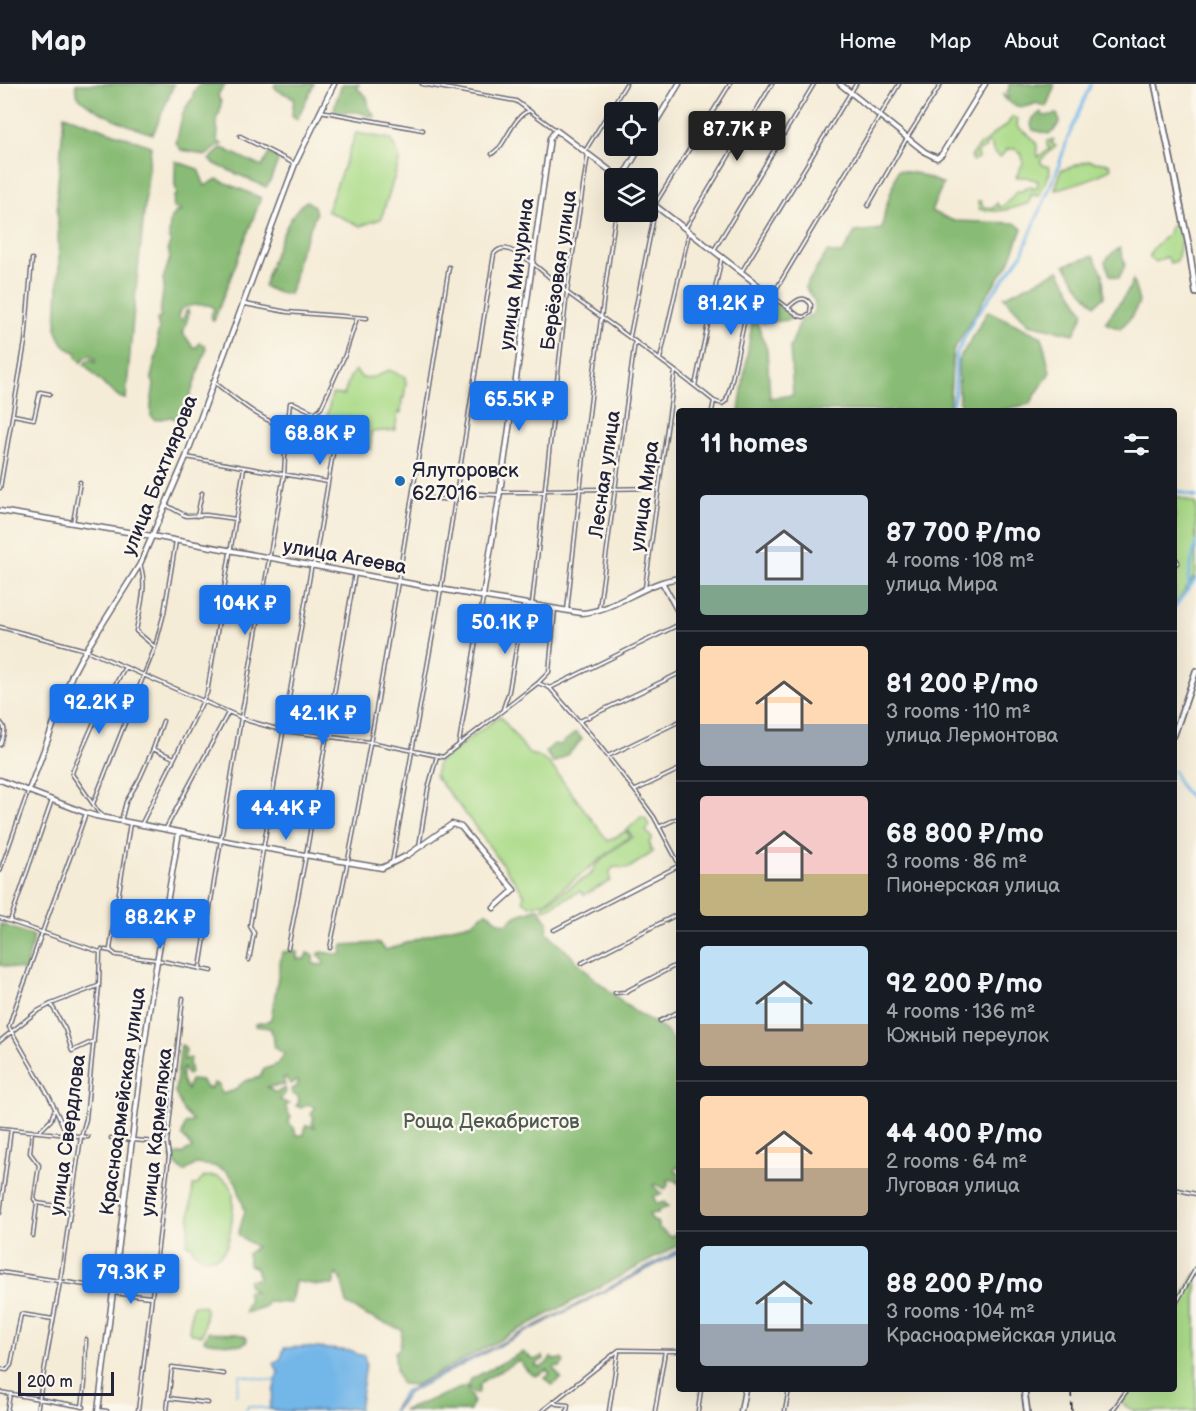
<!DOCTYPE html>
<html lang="en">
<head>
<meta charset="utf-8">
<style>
	body { margin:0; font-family:"Balsamiq Sans",sans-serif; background:#20242c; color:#f1f3f6; height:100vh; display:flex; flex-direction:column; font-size:22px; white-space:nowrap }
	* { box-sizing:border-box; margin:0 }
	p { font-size:20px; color:#9ea1a6 }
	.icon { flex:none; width:33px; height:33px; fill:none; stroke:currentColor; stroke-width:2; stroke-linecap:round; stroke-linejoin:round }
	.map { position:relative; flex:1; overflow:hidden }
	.sheet { position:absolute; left:676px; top:324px; width:501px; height:984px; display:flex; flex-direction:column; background:#171b24; border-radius:6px; box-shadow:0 6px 24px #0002 }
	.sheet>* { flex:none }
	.fabs { position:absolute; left:604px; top:18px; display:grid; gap:12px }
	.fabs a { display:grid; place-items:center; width:54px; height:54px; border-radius:6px; background:#171b24; box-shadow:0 6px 24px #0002; font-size:30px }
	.scale { position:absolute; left:18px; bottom:15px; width:96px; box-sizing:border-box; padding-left:6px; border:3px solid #22223b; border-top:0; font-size:16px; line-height:21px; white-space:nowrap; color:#22223b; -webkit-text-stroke:4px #fbf7ec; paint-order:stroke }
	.price { position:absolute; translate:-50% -51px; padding:0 14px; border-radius:6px; background:#1a73e8; color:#fff; font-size:20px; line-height:39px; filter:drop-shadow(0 2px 3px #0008) }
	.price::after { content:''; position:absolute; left:50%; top:36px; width:18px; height:14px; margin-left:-9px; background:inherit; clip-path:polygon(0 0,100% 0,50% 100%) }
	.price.active { background:#222; color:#fff }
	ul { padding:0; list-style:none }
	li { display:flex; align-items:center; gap:18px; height:150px; padding:0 24px }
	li+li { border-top:2px solid #363941 }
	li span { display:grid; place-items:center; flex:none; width:168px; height:120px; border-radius:6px; color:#555 }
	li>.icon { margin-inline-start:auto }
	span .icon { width:72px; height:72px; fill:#fffc; stroke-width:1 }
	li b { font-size:26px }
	h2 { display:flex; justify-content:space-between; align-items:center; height:72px; padding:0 24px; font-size:26px }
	header { display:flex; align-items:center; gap:36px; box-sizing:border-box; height:84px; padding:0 30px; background:#171b24; border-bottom:2px solid #363941 }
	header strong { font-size:28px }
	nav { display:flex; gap:33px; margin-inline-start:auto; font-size:21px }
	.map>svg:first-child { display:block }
</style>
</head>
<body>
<header>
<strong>Map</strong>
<nav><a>Home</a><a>Map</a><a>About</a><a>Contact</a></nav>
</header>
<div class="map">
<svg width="1196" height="1327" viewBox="0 0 1196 1327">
	<rect width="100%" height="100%" fill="#fbf7ec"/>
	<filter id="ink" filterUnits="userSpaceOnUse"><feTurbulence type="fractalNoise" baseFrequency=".0167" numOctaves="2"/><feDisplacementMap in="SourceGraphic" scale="12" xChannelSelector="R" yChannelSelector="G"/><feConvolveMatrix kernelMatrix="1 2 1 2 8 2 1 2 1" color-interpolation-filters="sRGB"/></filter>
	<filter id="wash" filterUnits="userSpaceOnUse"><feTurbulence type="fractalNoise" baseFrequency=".008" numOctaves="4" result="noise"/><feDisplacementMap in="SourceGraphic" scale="24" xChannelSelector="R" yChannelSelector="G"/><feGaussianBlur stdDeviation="1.35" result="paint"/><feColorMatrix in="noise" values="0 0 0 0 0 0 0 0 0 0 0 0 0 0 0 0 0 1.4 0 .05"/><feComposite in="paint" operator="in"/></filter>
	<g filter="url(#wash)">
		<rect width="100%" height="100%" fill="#f5ecd7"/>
		<path fill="#abdb89" stroke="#667e62" stroke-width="1.5" d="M1012,33L1018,35L1017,42C1023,48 1032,51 1036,59C1038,63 1037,69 1038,73L1050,64L1047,62V57L1053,55L1054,56L1051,59L1056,62L1040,77L1043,81L1049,83L1050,89L1039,112L1031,111L1029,119C1011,125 997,130 979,125L978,117H981L983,123L994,124L997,119L999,123H1001L1008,118L1017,107H1023L1025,104L1032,102L1033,105L1037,104L1038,97L1026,93H1016L1023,79L1022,71L1015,65H1008L1000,73L994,69L991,60L988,59L985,61L986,63L977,69L978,74L973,77L971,73L979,61L987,57L993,50L1007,41Z
			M356,49L391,55L400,75L381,135L360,142L327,127Z
			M1088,77L1110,80L1111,84C1097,95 1073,100 1055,106L1061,86C1071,84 1078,80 1088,77Z
			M1172,140C1185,149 1180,164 1177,177L1170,179L1168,174L1166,173C1159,176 1156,181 1149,174C1150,163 1161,158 1168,150L1169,145Z
			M355,286L362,294L375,293L389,286L405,293V296L406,298L404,314H402L401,329H398L395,346L371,348V365L343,359L332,353L330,361L322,360L321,365H313L314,355L305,353L297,354L300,348L324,351L327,345V331L332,310L344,311L350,293Z
			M1175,412L1196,420V490L1175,521Z
			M500,632L529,670L538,672L550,680L608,757L626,747L630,752L545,818L530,822L523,817L524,810L465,729L435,692L438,678Z
			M641,733L645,734L649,741L646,747L652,754L649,759L651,762L650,764L653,767L652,769L629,784C621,785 615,780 610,787V797L584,811L580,807L544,826L543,824L544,820L591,790L596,781L622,759L633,753L627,746Z
			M212,1092C220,1093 227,1096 231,1103C236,1113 231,1159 224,1167C220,1172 213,1175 208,1174C199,1174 194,1168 190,1161H187L193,1101H197L204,1093Z
			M1196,1189V1327H1134L1120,1318L1130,1305H1174L1175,1227Z
			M194,1221L204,1222L206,1225L203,1249L201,1251L191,1250L189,1247L192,1224Z"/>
		<path fill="#88bb75" stroke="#556e58" stroke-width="1.5" fill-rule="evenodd" d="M76,0H174L153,50C135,45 91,27 79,13C76,10 75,5 76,0Z
			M199,0H226L220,7L218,12L221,18L220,28L216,35L218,48L217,57L222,60L205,72L194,68L181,66L176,59C181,42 180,26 194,13L193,9Z
			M275,0H314L297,35L294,34L292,31L294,14L277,6L274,2Z
			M342,0H359L357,4L367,13L369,24L375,33L369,32L359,28H336L334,24Z
			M1009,0H1054V3L1046,23L1036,19C1024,26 1009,23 1002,10L1008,14L1009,12L1006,9L1009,5Z
			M1041,28L1044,32L1057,30L1060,38L1053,48L1048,50L1033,46L1031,41L1033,34Z
			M64,31L151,62L133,235L126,315C117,315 114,306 106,303L85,281L86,277L92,274L95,278L96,274L91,271L85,273L82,279L77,273L76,268C65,266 59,254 56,244L59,182L57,109Z
			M222,64L262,83L269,69L279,74L270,97L266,103L217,81L209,76Z
			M175,77L198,85L205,102L217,95L261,114L214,237L212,235L211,231L214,225L212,222C205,220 185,220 180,227C179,228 179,230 178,232L182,237L186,227L188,226L189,230L183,249L193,263H197L199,259L205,261L206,266L182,335L179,337L171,333L155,336L151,332V321L154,300L152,296V289L158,264L157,252L159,246L157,235L161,234L160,229L164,201L163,195L170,174L168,164L171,156L169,154L170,137L176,128H181V125L173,124L174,112L177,111C177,108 176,105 175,102C174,96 176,84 175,77Z
			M898,86L919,90L943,100L931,127L954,137L1015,139L1022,145L1008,181L986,212L953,267L949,327H739L752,238H757L767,266L770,314L793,311L790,264L800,237L813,230L815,218L805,203L827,168L842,170L855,148L882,145L885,126Z
			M307,117L314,122L316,130L298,173L294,198L289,210C279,210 272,207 264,202C270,181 288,126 307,117Z
			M1120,164L1125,181L1119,194L1110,191L1105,178L1111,170Z
			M1093,172L1103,190L1104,213L1095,221L1082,207L1065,181Z
			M1059,186L1084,229L1074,250L1029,240L1004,213Z
			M1133,196L1139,218L1133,231L1120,245L1105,239L1128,207Z
			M757,205L794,232L789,236L763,239L751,232Z
			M988,227L1042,253L1050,288L1030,320L995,327H968L959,318L958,277Z
			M575,649H577L582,655C575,664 564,675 553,679L546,668V667L554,660L560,661Z
			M539,824L548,838L547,848L594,894L635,928L652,937L666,947L679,966L680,1084L676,1083L675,1087L679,1089V1092L678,1093L679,1095V1100C676,1097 672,1094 667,1096L668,1101L665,1105L655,1100L653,1102L662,1110L653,1112L657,1120L664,1118L668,1122L659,1126L658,1129L649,1130L653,1137L657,1138L659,1144L671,1153L679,1147V1161L415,1301L401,1300L396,1286L395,1268L400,1264L402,1246L365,1231L347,1220L341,1194L336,1190L333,1201H317L295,1197L291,1219L268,1218L264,1223L245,1229L246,1221L249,1218L247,1207L255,1208L248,1201V1196L259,1195L256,1184L249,1181L247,1170L256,1163L238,1151L245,1127L236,1098L226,1087L214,1082L196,1080L184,1088L170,1074L177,1070H183L186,1066H190L192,1064L182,1051L185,1040L193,1037L183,1027L175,1008L181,961L184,962L186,966L184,976L190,974L191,975L189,979L191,989L188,991L183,983C180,993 182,997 187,1006L190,996L202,997L206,1004H212L214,999L219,1001L221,1010L233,1007L245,997L260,993L264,985C275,982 280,980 284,970L275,964L273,951L270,944L255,942V940L266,938L271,935L282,868L293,867L297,868V875H305L307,869L313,871V878L314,880L322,881L324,879L323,875L318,870L322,868L340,871L342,870L341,865L343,861L379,859L386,866L452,843L471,839L486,828C496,832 495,839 507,840C515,829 527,829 539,824ZM283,994H286L291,1000L296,997L299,999L295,1004L291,1005L292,1010L298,1012L299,1018L296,1022L301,1024L309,1020L315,1024L311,1030L314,1034L312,1039L315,1043L306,1041L304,1051H296L294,1044L288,1038L291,1034L285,1022L289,1020L280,1016L286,1008L285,1004L276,1009L267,1003L285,1001Z
			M0,840L34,852L25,887L0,881Z
			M208,1248C219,1250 226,1249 236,1250C239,1250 243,1252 246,1253L247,1255L246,1259L241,1261L208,1258L204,1256Z
			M523,1268L534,1276L543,1272L544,1275L535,1281L540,1284L547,1279L551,1273L555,1276L562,1275L564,1278L560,1283L555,1282L554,1285L561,1294L552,1301L545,1294L550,1290L547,1286L536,1292C527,1289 524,1283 519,1276L484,1296L479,1301V1307L478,1310L473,1309L468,1303L471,1295Z
			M466,1302L473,1317L470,1327H402Z"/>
		<path fill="#73b6e8" stroke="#4a6c92" stroke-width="1.5" d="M679,1166V1169L408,1309L395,1327H392L404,1308L573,1223Z
			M304,1263L353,1267L358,1271H364L366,1280L359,1326L352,1324L326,1327H283L269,1325L278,1288L274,1279L281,1274L284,1264Z"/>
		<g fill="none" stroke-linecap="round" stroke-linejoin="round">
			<path stroke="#73b6e8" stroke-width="1.5" d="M236,1311L240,1291L275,1297
				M246,1327L248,1322L269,1325"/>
			<path stroke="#73b6e8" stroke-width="3" d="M950,327L955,308L956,271L975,233L1021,172L1058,84L1067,56L1091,0
				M1174,406L1196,413
				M1189,503L1188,493L1196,458
				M1174,524L1196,494
				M1174,687L1178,699L1196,721"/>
		</g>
	</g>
	<g filter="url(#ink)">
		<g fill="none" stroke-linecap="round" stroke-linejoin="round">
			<defs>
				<path id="street" d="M422,0L516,17L556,46
					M320,27L423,46
					M240,52L295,80
					M585,67L626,0
					M492,70C495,67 500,64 502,60C509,50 517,30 529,27
					M868,122L907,54L941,0
					M685,145L772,0
					M714,166L814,0
					M742,187L856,0
					M245,220L287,228L367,234
					M788,224C795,217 804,209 811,221L810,229L804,233L799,232L772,212L899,0
					M630,252L657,117L730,0
					M660,275L689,149
					M213,297C237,316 263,339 294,346C303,348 313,348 322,349L323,348L325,339
					M695,302L722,172
					M712,327L714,317
					M13,331L34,335L40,308L50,310
					M186,373L328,398
					M0,404L25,258L32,175
					M545,406L659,404
					M500,408H544
					M457,409L499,411
					M412,413L456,416
					M166,421L186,432L206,431L236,435
					M197,432L202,409
					M73,439L80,398
					M1174,472L1178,478L1174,482
					M645,504L675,287
					M532,520L567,208L588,70
					M599,525L635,257
					M567,527C581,393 596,260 616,128
					M0,543L86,566L249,637L284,647L370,658L443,673L538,599L549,588L555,525
					M155,563L164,529L176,457
					M538,599L550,604L592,652L635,707L654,733L680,782
					M550,604L680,540
					M503,625L509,607L524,519
					M580,637L680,589
					M0,638C8,645 3,652 0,661
					M459,659L483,514
					M153,665L174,674
					M608,672L680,637
					M636,706L680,685
					M93,720L72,690L73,686L103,618L115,601L125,583
					M104,733L98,728L93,720L155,563L136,547C140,524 148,502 140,480
					M121,737L126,718L140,694L153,665L163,637
					M141,741L207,609L244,384
					M659,743L680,733
					M165,746L228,629
					M419,763L428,705L437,672
					M392,779L441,505L494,170C498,165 503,163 510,166C532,175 550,195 569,210C617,245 667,279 714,317L722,320L726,317L731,300L753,197
					M0,787L28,708
					M0,834L100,868L102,866
					M10,837L52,716
					M554,846L680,781
					M288,864L306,771L355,489
					M330,864C378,639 412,410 449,183
					M105,866L111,867L116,871L157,876L212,887
					M111,867L110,865L130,739
					M249,876L254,849L250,842L311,485L315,476L333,369
					M582,879L680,829
					M200,884L241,634L284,391L286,355L290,319H294L315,329L321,324L345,271L357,234
					M615,909L625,908L680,879
					M51,920L65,945L72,967L94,957
					M660,937L680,927
					M0,957L36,928L51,920L98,902
					M0,1044L88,1053
					M41,1046L51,1036L54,1027
					M32,1047L30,1069L39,1081L34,1115L37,1119L70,1124
					M72,1052L63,1042L50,1014L9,943C13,927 20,911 26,895C44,839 67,785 86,729
					M111,1054L167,1059
					M1174,1105L1196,1110
					M0,1129L11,1045
					M33,1152L37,1119
					M0,1188L86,1201
					M112,1209L151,1213
					M1174,1223L1196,1184
					M0,1285L7,1286L11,1281L21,1230L53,1235
					M0,1308L84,1323
					M168,1314L208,1319
					M553,1318L557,1320L568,1321L567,1327
					M82,1323L85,1299L86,1255
					M98,1326L107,1327
					M7,1327L10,1310
					M37,1327L60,1198L81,1053L86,1035L99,901L100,868
					M138,1327L169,1072L167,1059L183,914
					M167,1327L172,1283L224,1290
					M542,1327L619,1266L680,1267
					M609,1327L618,1268
					M655,1327L665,1267
					M698,1327L701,1305
					M785,1327L789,1305
					M1112,1327L1128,1305"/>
				<path id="secondary" d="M840,0L925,68L937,74L942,70L985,0
					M648,51L679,0
					M622,94L641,62
					M648,116L772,212
					M0,427L152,452L462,509L581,529C616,527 644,498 680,494
					M662,498L680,531
					M483,512L500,408L550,54L556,46L620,94
					M0,696L86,729L96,732L263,764L382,784L408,771L452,740L461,743L514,806L494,824
					M29,706L72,591L80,576L140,480L186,373L295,80L334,0
					M98,1327L141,984L151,913L179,748
					M741,1327L745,1305"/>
				<path id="primary" d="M1155,0L1189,163L1196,209
					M1174,651L1196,587
					M1024,1305L1027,1327"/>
			</defs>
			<use href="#street" stroke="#6c6972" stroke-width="5"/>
			<use href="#secondary" stroke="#6c6972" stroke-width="7"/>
			<use href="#primary" stroke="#6c6972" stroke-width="8"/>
			<use href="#street" stroke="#fff" stroke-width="2"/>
			<use href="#secondary" stroke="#fff" stroke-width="4"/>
			<use href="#primary" stroke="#fff" stroke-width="4.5"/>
			<path stroke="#22223b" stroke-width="1.5" stroke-dasharray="9 4.5" stroke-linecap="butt" d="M1071,1305L1072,1327"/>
		</g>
	</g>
	<circle fill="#1f6fb2" stroke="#fbf7ec" stroke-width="2" cx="400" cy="397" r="6"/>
	<g text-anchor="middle" stroke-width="5" stroke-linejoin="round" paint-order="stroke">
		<g font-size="20" fill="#22223b" stroke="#fbf7ec">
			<text transform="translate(558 186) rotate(-82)" y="7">Берёзовая улица</text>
			<text transform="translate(516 190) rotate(-82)" y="7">улица Мичурина</text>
			<text transform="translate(604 390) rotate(-82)" y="7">Лесная улица</text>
			<text transform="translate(159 391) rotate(-68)" y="7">улица Бахтиярова</text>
			<text transform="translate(644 412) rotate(-82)" y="7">улица Мира</text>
			<text transform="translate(345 472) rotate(10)" y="7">улица Агеева</text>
			<text transform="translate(122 1017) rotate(-82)" y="7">Красноармейская улица</text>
			<text transform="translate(156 1048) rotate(-84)" y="7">улица Кармелюка</text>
			<text transform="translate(67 1051) rotate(-82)" y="7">улица Свердлова</text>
		</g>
		<g font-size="20" fill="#22223b" stroke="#fbf7ec" text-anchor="start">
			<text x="412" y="393">Ялуторовск<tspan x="412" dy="23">627016</tspan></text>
		</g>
		<g font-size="20" fill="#4b5a52" stroke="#fbf7ec">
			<text x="491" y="1044">Роща Декабристов</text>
		</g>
	</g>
</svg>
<div class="fabs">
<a><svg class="icon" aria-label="locate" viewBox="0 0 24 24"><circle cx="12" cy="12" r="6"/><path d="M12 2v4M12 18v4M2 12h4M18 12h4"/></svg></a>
<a><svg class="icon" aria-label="layers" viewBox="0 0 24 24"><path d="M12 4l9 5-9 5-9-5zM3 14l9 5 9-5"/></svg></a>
</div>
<div class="scale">200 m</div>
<b class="price active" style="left:737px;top:78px">87.7K ₽</b>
<b class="price" style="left:731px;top:252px">81.2K ₽</b>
<b class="price" style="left:519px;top:348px">65.5K ₽</b>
<b class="price" style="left:320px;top:382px">68.8K ₽</b>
<b class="price" style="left:245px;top:552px">104K ₽</b>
<b class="price" style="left:505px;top:571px">50.1K ₽</b>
<b class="price" style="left:99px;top:651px">92.2K ₽</b>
<b class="price" style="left:323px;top:662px">42.1K ₽</b>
<b class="price" style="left:286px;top:757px">44.4K ₽</b>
<b class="price" style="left:160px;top:866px">88.2K ₽</b>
<b class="price" style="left:131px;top:1221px">79.3K ₽</b>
<section class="sheet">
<h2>11 homes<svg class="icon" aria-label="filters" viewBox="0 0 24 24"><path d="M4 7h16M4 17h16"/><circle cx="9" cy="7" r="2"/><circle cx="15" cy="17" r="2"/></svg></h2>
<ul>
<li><span style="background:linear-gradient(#c9d6e8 75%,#7fa58c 0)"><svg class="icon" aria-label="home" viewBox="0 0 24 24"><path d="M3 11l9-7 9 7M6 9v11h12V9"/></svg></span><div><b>87 700 ₽/mo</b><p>4 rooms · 108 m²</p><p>улица Мира</p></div></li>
<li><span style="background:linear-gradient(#ffd9b3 65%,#9aa5b1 0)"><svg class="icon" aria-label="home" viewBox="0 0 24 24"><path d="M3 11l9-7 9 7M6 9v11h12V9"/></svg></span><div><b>81 200 ₽/mo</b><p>3 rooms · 110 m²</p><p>улица Лермонтова</p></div></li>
<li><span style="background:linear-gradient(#f6c9c9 65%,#c2b280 0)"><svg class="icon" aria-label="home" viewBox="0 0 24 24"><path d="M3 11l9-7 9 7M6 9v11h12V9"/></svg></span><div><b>68 800 ₽/mo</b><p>3 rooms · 86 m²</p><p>Пионерская улица</p></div></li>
<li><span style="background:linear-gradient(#bfe0f5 65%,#b9a48a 0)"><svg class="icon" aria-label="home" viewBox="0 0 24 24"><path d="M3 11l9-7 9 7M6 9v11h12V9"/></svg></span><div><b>92 200 ₽/mo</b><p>4 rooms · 136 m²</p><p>Южный переулок</p></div></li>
<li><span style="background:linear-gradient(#ffd9b3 60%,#b9a48a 0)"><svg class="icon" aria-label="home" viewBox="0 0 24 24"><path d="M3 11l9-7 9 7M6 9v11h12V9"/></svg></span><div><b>44 400 ₽/mo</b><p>2 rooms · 64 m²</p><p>Луговая улица</p></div></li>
<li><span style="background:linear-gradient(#bfe0f5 65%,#9aa5b1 0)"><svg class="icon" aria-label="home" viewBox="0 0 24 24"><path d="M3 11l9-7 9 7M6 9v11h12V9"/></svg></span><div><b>88 200 ₽/mo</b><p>3 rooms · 104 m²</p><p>Красноармейская улица</p></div></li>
</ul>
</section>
</div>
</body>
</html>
